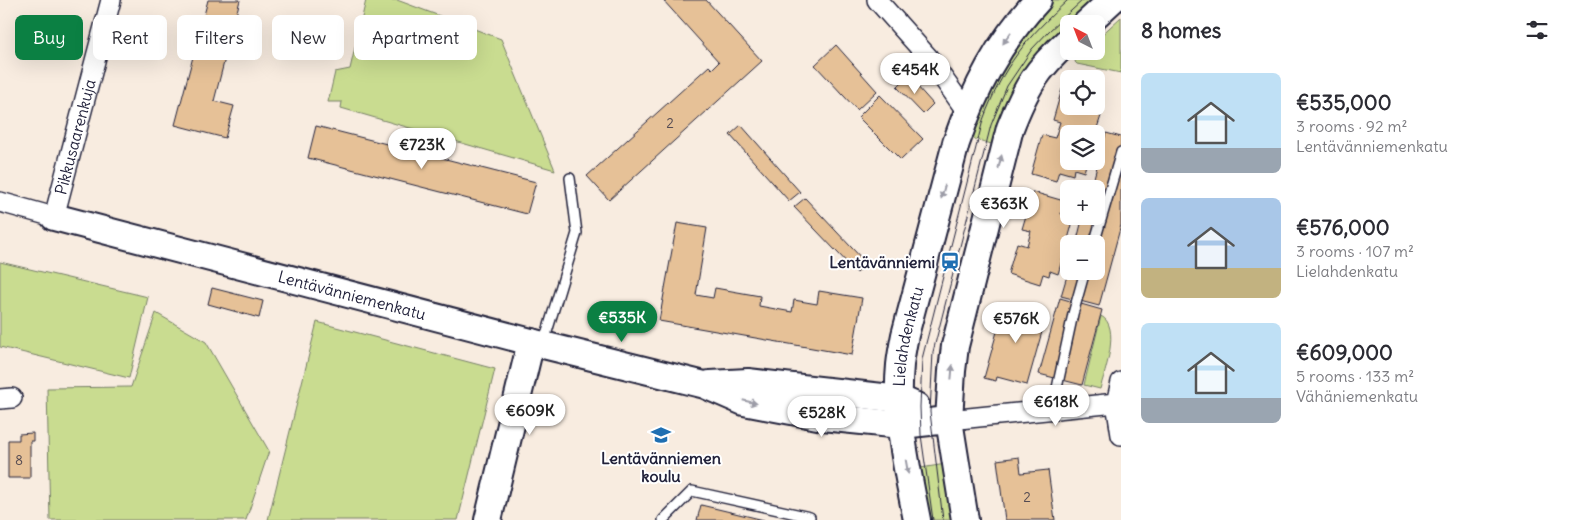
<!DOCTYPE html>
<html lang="en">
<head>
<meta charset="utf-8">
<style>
	body { margin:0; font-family:Delius,sans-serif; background:#f2f2f3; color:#2b2b33; height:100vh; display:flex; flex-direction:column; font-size:19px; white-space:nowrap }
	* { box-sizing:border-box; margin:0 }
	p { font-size:16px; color:#7c7c81 }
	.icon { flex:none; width:28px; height:28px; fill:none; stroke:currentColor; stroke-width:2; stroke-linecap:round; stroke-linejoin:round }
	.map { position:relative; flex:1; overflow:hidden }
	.drawer { display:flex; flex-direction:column; background:#fff; width:450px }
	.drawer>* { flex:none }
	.top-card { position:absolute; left:15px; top:15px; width:475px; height:45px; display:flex; gap:10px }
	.needle { width:32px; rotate:318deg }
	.buttons { position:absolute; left:1060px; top:15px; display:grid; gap:10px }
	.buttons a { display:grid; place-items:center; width:45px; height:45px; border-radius:8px; background:#fff; box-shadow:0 5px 20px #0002; font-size:25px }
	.price { position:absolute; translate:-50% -42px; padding:0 11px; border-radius:18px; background:#fff; color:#222; font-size:16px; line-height:32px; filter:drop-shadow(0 1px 2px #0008) }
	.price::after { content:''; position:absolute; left:50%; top:30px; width:15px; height:11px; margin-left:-8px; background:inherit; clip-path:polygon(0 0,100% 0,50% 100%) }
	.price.current { background:#0b8043; color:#fff }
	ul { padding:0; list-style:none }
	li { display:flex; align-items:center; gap:15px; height:125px; padding:0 20px }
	li span { display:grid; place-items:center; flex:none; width:140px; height:100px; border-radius:8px; color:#555 }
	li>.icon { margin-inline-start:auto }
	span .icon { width:60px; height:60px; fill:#fffc; stroke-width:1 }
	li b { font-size:21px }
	h2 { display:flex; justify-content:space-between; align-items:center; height:60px; padding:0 20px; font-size:21px }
	.pill { padding:0 18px; border-radius:8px; background:#fff; box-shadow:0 5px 20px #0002; font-size:18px; line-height:45px }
	.pill.current { background:#0b8043; color:#fff }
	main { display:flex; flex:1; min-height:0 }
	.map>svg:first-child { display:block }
</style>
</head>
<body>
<main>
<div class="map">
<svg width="1121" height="520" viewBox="0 0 1121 520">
	<rect width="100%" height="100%" fill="#f8ece0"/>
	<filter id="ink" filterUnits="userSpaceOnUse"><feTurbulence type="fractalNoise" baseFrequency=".02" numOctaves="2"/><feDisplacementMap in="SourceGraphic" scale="10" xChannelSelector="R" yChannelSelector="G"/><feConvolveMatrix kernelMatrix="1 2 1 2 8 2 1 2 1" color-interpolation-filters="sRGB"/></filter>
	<g filter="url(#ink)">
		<path fill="#c9dc90" stroke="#767f66" d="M366,0H397L501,39L555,170L341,108L342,102H328L335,72L350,69Z
			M1049,0H1101L1074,24H1069V29L998,146L965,136L982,94Z
			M1121,17V73L1077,64L1075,62L1076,59L1084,51H1096V40Z
			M0,262L148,297L129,378L0,347Z
			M156,313L206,342L269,451L246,520H50L47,388L131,387Z
			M1101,316C1121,326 1105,371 1100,389L1084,385Z
			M317,322L495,369L458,520H268Z
			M946,464L954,520H923L914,469Z"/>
		<path fill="#e6c197" stroke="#22223b" d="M208,0H240L214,101L234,106L225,138L175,125Z
			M663,0H706L762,61L609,200L587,176L709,66L712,69L719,62Z
			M836,45L877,91L857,110L815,65Z
			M908,76L933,104L923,114L897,87Z
			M1062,89L1069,90V106L1099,107L1097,115L1101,116L1095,134H1069V161H1087L1084,172L1074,169L1073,175L1059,171L1056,181L1031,174L1042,135L1055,138L1060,122L1053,120Z
			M880,95L923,139L901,160L858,117Z
			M741,125L800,192L789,201L730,135Z
			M316,126L536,182L527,214L308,158Z
			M1106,133L1121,137V225L1099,306L1061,296L1069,269V271H1096V244H1076L1083,216H1096V189H1091Z
			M1033,192L1064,201L1061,214L1070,216L1067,223L1072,225L1058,274L1050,271L1049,276L1043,274L1040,284L1008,274L1017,243L1027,246L1031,231L1022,229Z
			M805,198L867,264L857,273L794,207Z
			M677,223L707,228L696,295L713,298L715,288L760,296L759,306L792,312L794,300L817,304L819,291L862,298L852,355L659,321Z
			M212,288L263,301L259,318L208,304Z
			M1060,298L1102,310L1082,385L1039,374Z
			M1005,303L1047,314L1027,385L997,377L996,381L984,378Z
			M33,433V441H30V478H8V440H19V434Z
			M1019,457L1021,473L1048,470L1055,520H1005L997,460Z
			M701,505L764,520H697Z"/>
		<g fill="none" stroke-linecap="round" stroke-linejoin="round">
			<defs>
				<path id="lane" d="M1094,244L1121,152
					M544,342L577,233L570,178
					M1060,409L1057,388L1073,314L1085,271
					M663,520L692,491L810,517"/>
				<g id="street">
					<path d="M877,0L928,57L967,112"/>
					<path id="s1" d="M0,202L54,217L111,0"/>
					<path d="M0,399L12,398"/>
					<path d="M1116,403L1121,435"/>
					<path d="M949,420L1116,403L1121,382"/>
				</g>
				<g id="secondary">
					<path d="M1086,24L1112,0"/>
					<path id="s2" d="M54,217L531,342L705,385L744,402L823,417L901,425L949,420"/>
					<path d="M710,384L748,382L900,399L916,406"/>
					<path d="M488,520L531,342"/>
					<path id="s3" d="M917,520C907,469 895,417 900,365C901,355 903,345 905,335L956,143C975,88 998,43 1038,0"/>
					<path d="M965,520L949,420L952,371L955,346L1010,128C1026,87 1036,70 1069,40"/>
				</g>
			</defs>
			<use href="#lane" stroke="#22223b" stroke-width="12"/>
			<use href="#street" stroke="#22223b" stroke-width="22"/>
			<use href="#secondary" stroke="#22223b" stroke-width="30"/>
			<use href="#lane" stroke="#fff" stroke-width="9"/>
			<use href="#street" stroke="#fff" stroke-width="19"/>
			<use href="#secondary" stroke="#fff" stroke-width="26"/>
			<path stroke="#22223b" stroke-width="1" d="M933,520L921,435L920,407L922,359L983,120C1004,64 1025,40 1068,0
				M943,520L930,412L933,352L991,125L1007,86L1032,49L1049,31L1083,0"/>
		</g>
		<defs><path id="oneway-solid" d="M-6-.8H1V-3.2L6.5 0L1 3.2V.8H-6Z" transform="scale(1.25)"/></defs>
		<g fill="#9c9ca7">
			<use href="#oneway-solid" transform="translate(1007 38) rotate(125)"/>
			<use href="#oneway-solid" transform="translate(1000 162) rotate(-76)"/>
			<use href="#oneway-solid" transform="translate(943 192) rotate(105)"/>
			<use href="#oneway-solid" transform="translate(952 372) rotate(-85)"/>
			<use href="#oneway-solid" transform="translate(750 402) rotate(13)"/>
			<use href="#oneway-solid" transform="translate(907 467) rotate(80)"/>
		</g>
	</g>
	<defs>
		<symbol id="station-bare" viewBox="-9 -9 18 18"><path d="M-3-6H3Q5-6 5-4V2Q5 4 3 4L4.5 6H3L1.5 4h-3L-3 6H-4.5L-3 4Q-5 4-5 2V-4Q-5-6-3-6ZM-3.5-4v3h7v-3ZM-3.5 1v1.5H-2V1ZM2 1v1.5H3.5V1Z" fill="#1f6fb2" stroke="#fff" stroke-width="2.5" paint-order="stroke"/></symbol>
		<symbol id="school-bare" viewBox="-9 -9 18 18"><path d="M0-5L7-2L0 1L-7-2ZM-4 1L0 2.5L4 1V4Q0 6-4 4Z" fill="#1f6fb2" stroke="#fff" stroke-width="2.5" paint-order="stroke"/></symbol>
	</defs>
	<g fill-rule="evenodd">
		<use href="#station-bare" x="936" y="248" width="28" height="28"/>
		<use href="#school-bare" x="647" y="421" width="28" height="28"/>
	</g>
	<g text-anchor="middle" stroke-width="4" stroke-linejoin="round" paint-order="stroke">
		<g font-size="14" fill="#534a52">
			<text x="670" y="128">2</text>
			<text x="19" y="465">8</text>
			<text x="1027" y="502">2</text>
		</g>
		<g font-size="16" fill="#22223b" stroke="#fff">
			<text dy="6" stroke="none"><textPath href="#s1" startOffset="139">Pikkusaarenkuja</textPath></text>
			<text dy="6" stroke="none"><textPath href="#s2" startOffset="308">Lentävänniemenkatu</textPath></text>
			<text dy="6" stroke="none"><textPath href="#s3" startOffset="186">Lielahdenkatu</textPath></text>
		</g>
		<g font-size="16" font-weight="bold" fill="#22223b" stroke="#fff" text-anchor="end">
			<text x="935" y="268">Lentävänniemi</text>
			<text x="661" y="464" text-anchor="middle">Lentävänniemen<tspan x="661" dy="18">koulu</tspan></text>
		</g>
	</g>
</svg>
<div class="buttons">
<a><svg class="needle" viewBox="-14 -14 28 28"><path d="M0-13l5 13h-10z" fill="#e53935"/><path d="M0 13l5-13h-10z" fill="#7c7c81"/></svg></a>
<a><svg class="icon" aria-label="locate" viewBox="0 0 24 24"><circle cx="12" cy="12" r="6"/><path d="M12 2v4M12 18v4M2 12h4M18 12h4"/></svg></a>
<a><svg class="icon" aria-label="layers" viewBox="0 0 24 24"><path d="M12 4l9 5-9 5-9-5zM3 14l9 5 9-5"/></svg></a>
<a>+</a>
<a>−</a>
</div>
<b class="price" style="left:915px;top:95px">€454K</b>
<b class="price" style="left:422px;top:170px">€723K</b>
<b class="price" style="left:1004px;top:229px">€363K</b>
<b class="price current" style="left:622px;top:343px">€535K</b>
<b class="price" style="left:1016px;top:344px">€576K</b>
<b class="price" style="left:1056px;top:427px">€618K</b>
<b class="price" style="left:530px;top:436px">€609K</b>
<b class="price" style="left:822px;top:438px">€528K</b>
<div class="top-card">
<a class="pill current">Buy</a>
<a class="pill">Rent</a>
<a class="pill">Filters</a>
<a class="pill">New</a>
<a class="pill">Apartment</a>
</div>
</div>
<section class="drawer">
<h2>8 homes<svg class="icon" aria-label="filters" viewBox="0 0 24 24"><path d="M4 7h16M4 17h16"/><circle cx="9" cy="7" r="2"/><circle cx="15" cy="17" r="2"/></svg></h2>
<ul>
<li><span style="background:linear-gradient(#bfe0f5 75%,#9aa5b1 0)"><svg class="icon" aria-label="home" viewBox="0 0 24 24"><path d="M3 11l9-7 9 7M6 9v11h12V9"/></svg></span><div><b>€535,000</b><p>3 rooms · 92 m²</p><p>Lentävänniemenkatu</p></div></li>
<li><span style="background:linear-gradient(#a9c7e8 70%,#c2b280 0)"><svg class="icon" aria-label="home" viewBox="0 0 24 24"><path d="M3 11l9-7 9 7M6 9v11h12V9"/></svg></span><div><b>€576,000</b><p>3 rooms · 107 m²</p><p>Lielahdenkatu</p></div></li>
<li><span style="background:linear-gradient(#bfe0f5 75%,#9aa5b1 0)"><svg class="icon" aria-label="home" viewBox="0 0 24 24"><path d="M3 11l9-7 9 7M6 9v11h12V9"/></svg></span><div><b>€609,000</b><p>5 rooms · 133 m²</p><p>Vähäniemenkatu</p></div></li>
</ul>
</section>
</main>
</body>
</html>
